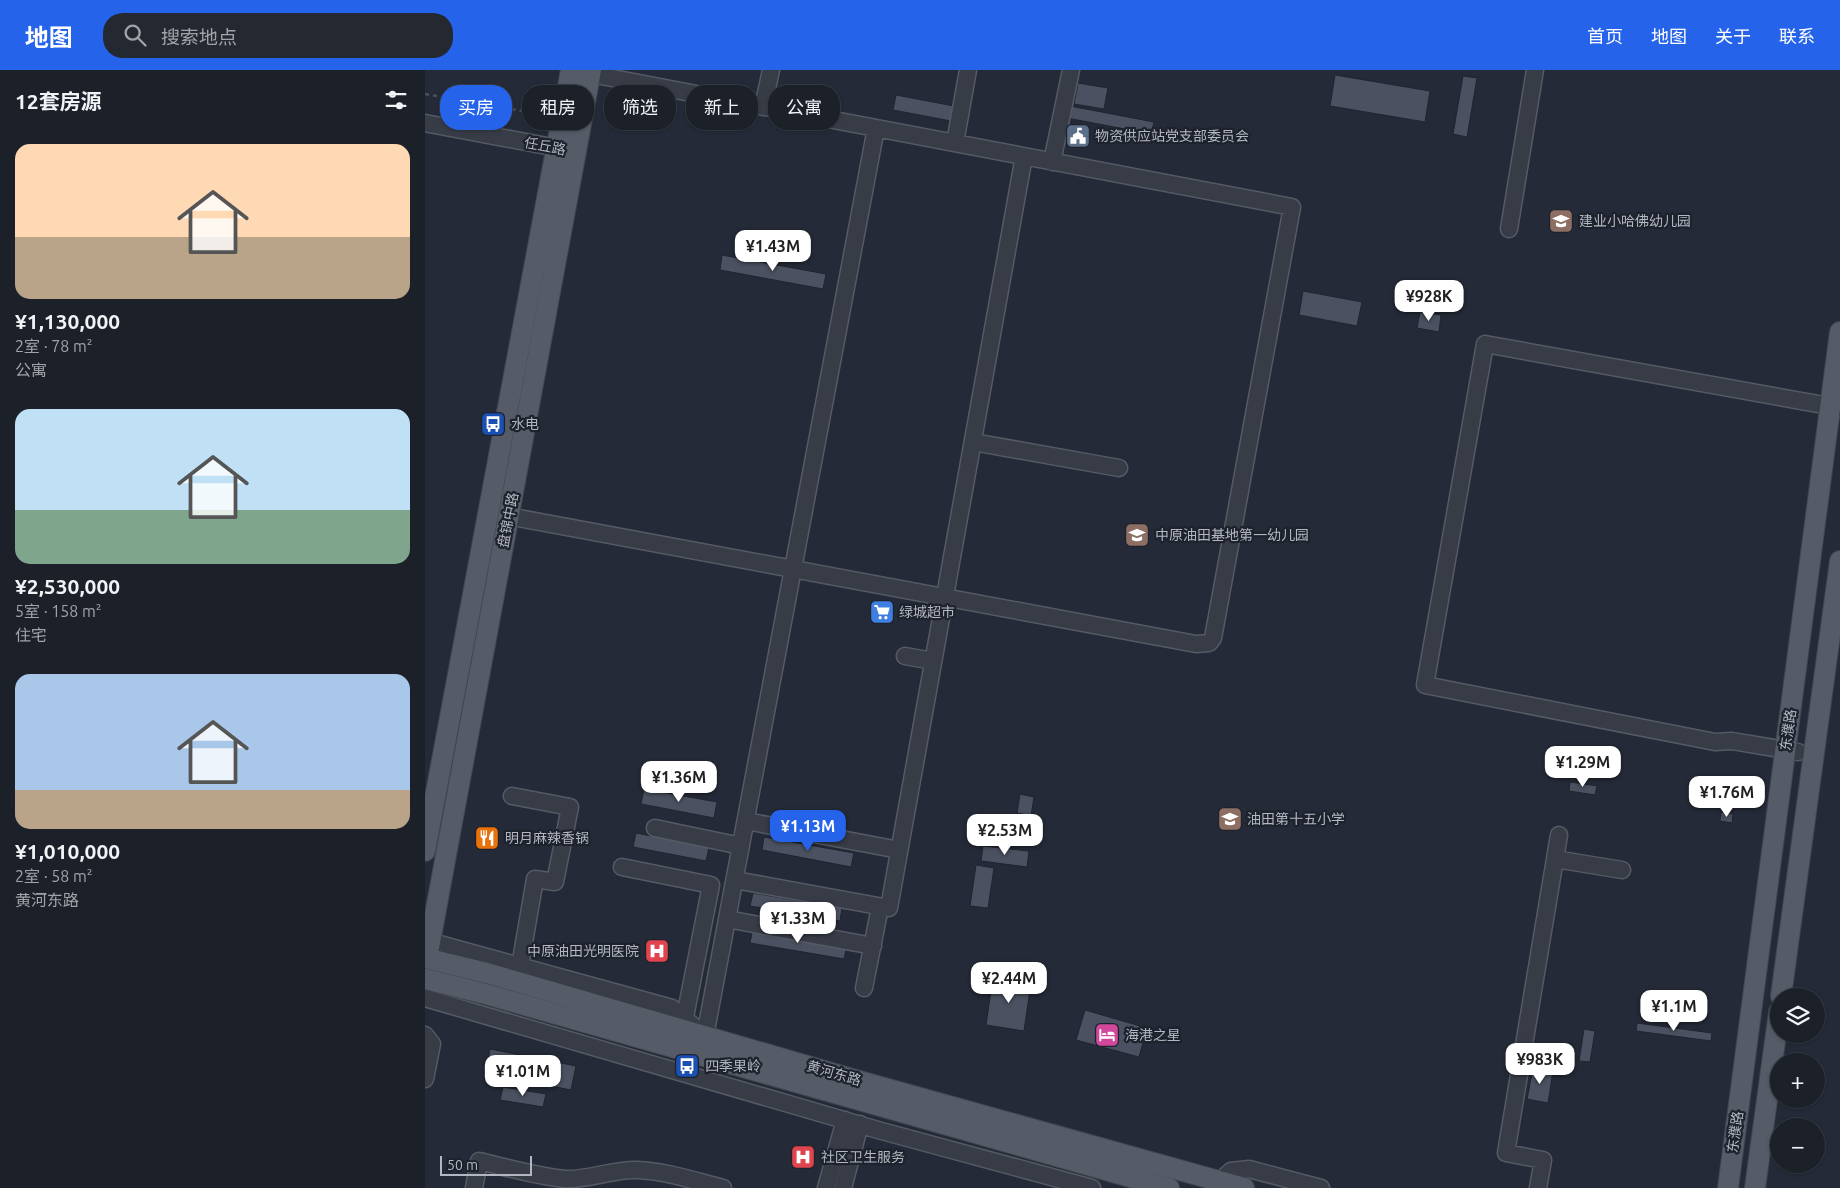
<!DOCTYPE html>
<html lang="zh">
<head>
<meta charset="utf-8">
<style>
	body { margin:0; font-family:Ubuntu,"Noto Sans SC",sans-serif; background:#242831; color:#f1f3f6; height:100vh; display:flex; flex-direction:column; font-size:19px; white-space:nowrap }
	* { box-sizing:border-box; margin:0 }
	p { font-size:16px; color:#a0a3a8 }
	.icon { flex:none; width:28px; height:28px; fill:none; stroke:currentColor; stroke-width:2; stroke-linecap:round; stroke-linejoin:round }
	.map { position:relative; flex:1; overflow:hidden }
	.side { display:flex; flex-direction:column; background:#1b2029; width:425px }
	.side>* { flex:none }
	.top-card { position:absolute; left:15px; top:15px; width:475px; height:45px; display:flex; gap:10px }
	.fabs { position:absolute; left:1345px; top:918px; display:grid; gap:10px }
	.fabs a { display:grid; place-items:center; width:55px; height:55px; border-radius:50%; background:#1b2029; box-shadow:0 1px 4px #0004,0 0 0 1px #393e46; font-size:25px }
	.scale { position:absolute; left:15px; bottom:12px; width:92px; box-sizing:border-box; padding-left:5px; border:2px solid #b2b7c3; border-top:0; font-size:14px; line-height:18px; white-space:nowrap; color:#b2b7c3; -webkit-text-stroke:4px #1d222c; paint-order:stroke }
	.price { position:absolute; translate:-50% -42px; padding:0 11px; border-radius:10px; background:#fff; color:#222; font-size:16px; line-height:32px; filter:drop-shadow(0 1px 2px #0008) }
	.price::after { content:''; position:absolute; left:50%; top:30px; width:15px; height:11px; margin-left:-8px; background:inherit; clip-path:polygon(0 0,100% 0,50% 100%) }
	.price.current { background:#2563eb; color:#fff }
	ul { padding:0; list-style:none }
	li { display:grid; align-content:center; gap:10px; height:265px; padding:0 15px }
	li span { display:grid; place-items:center; height:155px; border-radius:15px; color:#555 }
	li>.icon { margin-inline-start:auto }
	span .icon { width:90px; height:90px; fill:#fffc; stroke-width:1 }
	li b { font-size:21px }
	h2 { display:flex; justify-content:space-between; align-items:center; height:60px; padding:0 15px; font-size:21px }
	.pill { padding:0 18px; border-radius:20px; background:#1b2029; box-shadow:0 1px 4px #0004,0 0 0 1px #393e46; font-size:18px; line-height:45px }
	.pill.current { background:#2563eb; color:#fff }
	header { display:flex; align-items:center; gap:30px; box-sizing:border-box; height:70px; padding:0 25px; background:#2563eb; color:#fff }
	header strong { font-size:24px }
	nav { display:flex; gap:28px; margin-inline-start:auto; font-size:18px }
	.search { width:350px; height:45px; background:#242831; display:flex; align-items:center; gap:12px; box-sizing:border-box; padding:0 18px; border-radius:20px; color:#a0a3a8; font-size:19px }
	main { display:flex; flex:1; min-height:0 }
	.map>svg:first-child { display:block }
</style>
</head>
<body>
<header>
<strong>地图</strong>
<div class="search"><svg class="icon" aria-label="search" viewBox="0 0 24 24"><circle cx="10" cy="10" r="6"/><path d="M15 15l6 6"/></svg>搜索地点</div>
<nav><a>首页</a><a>地图</a><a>关于</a><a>联系</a></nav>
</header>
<main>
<section class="side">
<h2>12套房源<svg class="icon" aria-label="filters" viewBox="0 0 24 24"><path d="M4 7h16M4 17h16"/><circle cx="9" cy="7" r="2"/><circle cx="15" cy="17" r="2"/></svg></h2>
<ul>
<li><span style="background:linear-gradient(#ffd9b3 60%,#b9a48a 0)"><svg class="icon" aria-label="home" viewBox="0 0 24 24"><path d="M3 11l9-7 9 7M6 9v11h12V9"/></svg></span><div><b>¥1,130,000</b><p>2室 · 78 m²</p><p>公寓</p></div></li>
<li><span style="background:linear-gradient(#bfe0f5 65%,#7fa58c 0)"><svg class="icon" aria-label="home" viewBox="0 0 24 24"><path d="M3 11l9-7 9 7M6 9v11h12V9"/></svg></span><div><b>¥2,530,000</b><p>5室 · 158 m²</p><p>住宅</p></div></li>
<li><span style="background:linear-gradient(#a9c7e8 75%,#b9a48a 0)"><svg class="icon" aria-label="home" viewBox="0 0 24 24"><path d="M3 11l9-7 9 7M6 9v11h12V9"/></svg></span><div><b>¥1,010,000</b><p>2室 · 58 m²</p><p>黄河东路</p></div></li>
</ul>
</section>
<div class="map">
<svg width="1415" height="1118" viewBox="0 0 1415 1118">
	<rect width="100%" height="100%" fill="#242a37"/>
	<path fill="#4b5160" stroke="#1f242e" d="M910,5L1005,21L1000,52L905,36Z
		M1038,6L1052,8L1042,67L1028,64Z
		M653,13L683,18L679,39L649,34Z
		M471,25L529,36L526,51L468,40Z
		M645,36L729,52L726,64L642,48Z
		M297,185L401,204L398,219L295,200Z
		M878,221L937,232L932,256L874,245Z
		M995,242L1016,245L1014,262L992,258Z
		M1145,712L1172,716L1170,725L1144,721Z
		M219,719L292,732L289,748L216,734Z
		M595,724L609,727L606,746L592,743Z
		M1296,742L1308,744L1307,753L1295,751Z
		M211,763L284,777L281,791L208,777Z
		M339,767L429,783L426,797L337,780Z
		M558,776L604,781L602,797L556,791Z
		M551,795L569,798L563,838L545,836Z
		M328,823L417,838L415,851L325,836Z
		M328,858L422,875L419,889L325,873Z
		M568,907L606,913L599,961L561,955Z
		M660,940L722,958L714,987L651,970Z
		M1212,953L1287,963L1286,971L1211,961Z
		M1159,959L1170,961L1165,992L1154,991Z
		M65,979L151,996L146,1020L60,1003Z
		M1108,998L1128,1001L1123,1033L1102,1029Z
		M78,1017L121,1024L118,1037L75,1030Z"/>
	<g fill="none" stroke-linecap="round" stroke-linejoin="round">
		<defs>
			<path id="minor" d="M338,37L346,0
				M0,53L143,80
				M530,73L543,0
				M627,92L646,0
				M1084,159L1110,0
				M548,372L694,398
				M83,446L771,574L784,573L788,568L867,137L166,4
				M480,586L508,591
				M1373,682L1307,671L1290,672L1000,615L1060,274L1415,338
				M87,726L145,737L130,812L110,809L95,896
				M321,751L474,780
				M230,758L316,776
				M1130,789L1197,800
				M197,797L286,815L260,947
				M310,810L464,838L599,86
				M302,849L448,876
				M0,870L247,938L279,965
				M439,918L455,837
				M0,928L453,1060L667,1118
				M0,965L7,974L0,1009
				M280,966L451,58
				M795,1111L806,1101L824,1099L896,1118
				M49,1118L54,1091C80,1097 115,1107 140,1109C165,1110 188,1099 212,1100C241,1101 270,1111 298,1118
				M401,1118L420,1050
				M418,1118L435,1054
				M1113,1118L1118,1090L1081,1083L1134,765"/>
			<path id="major" d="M0,781L146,0
				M0,888L62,903L424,1008L819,1118
				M2,888L166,0
				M0,909L57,923L744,1118
				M1356,926L1415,491
				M1303,1118L1415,262
				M1330,1118L1354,942"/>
		</defs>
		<use href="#minor" stroke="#555a65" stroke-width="19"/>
		<use href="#major" stroke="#414550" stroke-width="22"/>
		<path stroke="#475559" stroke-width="2.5" stroke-dasharray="4 4" stroke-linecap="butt" d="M0,24L109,43L119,58"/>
		<use href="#minor" stroke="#373c47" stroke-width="16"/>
		<use href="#major" stroke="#555b67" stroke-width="20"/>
	</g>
	<defs>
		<symbol id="civic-square" viewBox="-11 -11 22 22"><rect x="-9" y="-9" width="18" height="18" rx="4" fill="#5c6f8a" stroke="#1d222c"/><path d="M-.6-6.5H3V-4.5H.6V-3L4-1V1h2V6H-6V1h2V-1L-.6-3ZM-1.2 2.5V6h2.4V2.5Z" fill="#fff"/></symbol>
		<symbol id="school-square" viewBox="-11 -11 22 22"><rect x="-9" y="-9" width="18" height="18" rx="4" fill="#8d6e63" stroke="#1d222c"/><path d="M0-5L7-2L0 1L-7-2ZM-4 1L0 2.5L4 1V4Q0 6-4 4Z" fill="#fff"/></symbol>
		<symbol id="bus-square" viewBox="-11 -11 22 22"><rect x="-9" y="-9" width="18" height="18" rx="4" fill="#1a4fb4" stroke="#1d222c"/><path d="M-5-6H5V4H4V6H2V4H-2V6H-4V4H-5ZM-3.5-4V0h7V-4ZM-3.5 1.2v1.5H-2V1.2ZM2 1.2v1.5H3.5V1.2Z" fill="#fff"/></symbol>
		<symbol id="supermarket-square" viewBox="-11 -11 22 22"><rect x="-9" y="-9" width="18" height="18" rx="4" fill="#3f7fe0" stroke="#1d222c"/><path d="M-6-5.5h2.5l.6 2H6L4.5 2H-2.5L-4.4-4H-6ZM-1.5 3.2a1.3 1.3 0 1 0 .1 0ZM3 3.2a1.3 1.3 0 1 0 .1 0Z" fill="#fff"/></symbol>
		<symbol id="restaurant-square" viewBox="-11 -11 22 22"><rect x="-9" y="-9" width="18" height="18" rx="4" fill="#e8710a" stroke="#1d222c"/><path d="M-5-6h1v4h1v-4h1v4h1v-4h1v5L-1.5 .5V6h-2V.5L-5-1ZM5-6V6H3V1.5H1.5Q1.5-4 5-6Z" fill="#fff"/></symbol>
		<symbol id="hospital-square" viewBox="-11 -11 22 22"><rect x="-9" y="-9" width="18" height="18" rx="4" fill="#e0444e" stroke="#1d222c"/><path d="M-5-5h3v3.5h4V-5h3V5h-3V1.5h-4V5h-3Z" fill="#fff"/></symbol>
		<symbol id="hotel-square" viewBox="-11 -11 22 22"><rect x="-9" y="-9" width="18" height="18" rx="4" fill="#d1479c" stroke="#1d222c"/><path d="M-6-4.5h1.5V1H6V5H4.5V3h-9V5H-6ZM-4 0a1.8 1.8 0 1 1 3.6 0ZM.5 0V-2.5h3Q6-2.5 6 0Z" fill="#fff"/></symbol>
	</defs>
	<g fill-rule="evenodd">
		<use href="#civic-square" x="639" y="52" width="28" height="28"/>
		<use href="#school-square" x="1122" y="137" width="28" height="28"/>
		<use href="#bus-square" x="54" y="340" width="28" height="28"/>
		<use href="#school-square" x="698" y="451" width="28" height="28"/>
		<use href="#supermarket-square" x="443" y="528" width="28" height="28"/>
		<use href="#school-square" x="791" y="735" width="28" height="28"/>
		<use href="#restaurant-square" x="48" y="754" width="28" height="28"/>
		<use href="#hospital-square" x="218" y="867" width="28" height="28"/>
		<use href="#hotel-square" x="668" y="951" width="28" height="28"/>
		<use href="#bus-square" x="248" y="982" width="28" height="28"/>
		<use href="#hospital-square" x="364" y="1073" width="28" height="28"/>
	</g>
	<g text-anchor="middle" stroke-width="4.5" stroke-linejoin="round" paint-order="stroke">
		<g font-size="14" fill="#b2b7c3" stroke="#1d222c" text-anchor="start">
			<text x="670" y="71">物资供应站党支部委员会</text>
			<text x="1154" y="156">建业小哈佛幼儿园</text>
			<text x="86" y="359">水电</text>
			<text x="730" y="470">中原油田基地第一幼儿园</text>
			<text x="474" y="547">绿城超市</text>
			<text x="822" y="754">油田第十五小学</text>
			<text x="80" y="773">明月麻辣香锅</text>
			<text x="214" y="886" text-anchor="end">中原油田光明医院</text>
			<text x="700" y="970">海港之星</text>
			<text x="280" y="1001">四季果岭</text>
			<text x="396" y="1092">社区卫生服务</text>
		</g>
		<g font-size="14" fill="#b2b7c3" stroke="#1d222c">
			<text transform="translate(120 76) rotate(11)" y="5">任丘路</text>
			<text transform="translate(83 450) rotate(-79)" y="5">盘锦中路</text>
			<text transform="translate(1363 660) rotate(-82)" y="5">东濮路</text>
			<text transform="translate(409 1003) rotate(16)" y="5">黄河东路</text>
			<text transform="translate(1310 1062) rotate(-82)" y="5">东濮路</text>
		</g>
	</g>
</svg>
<div class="fabs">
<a><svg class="icon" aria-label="layers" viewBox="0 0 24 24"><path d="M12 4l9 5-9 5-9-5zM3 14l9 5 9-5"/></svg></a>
<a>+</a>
<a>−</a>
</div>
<div class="scale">50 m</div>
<b class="price" style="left:348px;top:202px">¥1.43M</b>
<b class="price" style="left:1004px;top:252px">¥928K</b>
<b class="price" style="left:1158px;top:718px">¥1.29M</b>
<b class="price" style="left:254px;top:733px">¥1.36M</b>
<b class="price" style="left:1302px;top:748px">¥1.76M</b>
<b class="price current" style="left:383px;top:782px">¥1.13M</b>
<b class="price" style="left:580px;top:786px">¥2.53M</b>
<b class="price" style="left:373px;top:874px">¥1.33M</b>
<b class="price" style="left:584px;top:934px">¥2.44M</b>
<b class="price" style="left:1249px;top:962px">¥1.1M</b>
<b class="price" style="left:1115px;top:1015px">¥983K</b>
<b class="price" style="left:98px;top:1027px">¥1.01M</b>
<div class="top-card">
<a class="pill current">买房</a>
<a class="pill">租房</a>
<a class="pill">筛选</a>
<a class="pill">新上</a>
<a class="pill">公寓</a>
</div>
</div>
</main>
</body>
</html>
